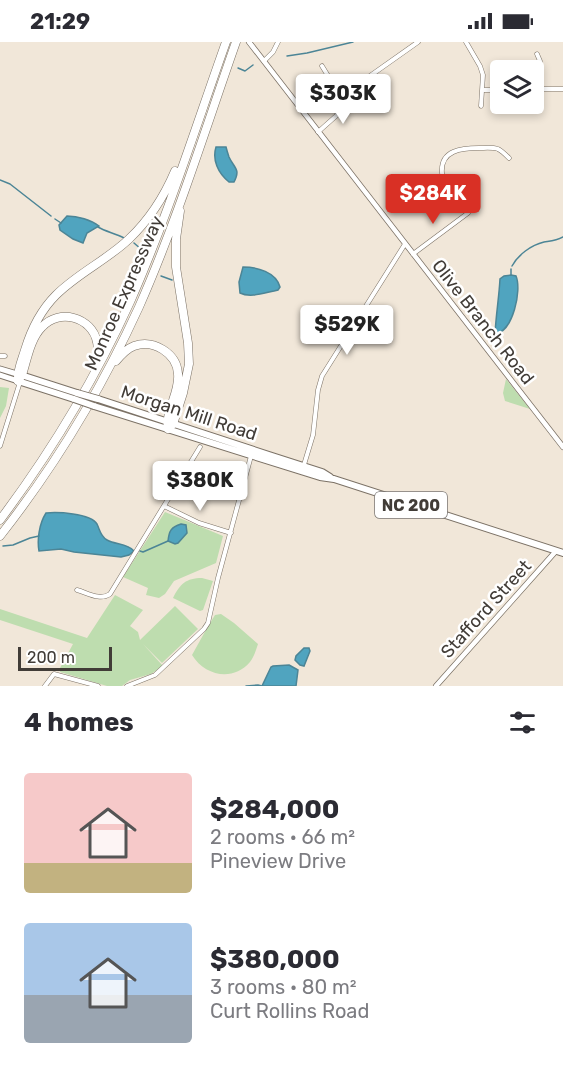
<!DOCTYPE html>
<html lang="en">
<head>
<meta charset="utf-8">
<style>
	body { margin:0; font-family:Rubik,sans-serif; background:#f7f7f7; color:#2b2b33; height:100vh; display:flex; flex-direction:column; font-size:22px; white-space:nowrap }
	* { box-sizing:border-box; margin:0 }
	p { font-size:20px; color:#7c7c81 }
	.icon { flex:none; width:33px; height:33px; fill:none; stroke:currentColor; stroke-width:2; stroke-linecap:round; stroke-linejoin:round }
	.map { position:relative; height:644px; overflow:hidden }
	.details { display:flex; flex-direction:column; background:#fff; flex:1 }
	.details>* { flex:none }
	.controls { position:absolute; left:490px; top:18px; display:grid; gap:12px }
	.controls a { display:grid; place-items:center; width:54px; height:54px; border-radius:6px; background:#fff; box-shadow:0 3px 9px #0003; font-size:30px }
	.scale { position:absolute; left:18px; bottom:15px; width:94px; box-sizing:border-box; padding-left:6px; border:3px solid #413c37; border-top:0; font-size:16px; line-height:21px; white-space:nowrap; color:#413c37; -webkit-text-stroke:4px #fff; paint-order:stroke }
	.price { position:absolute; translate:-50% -51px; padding:0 14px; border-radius:6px; background:#fff; color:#222; font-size:20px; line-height:39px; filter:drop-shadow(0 2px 3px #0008) }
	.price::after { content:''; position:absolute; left:50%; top:36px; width:18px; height:14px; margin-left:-9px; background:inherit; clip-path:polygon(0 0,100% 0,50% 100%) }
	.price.selected { background:#d93025; color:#fff }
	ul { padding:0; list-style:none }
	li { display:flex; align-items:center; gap:18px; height:150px; padding:0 24px }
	li span { display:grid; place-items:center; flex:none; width:168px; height:120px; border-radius:6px; color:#555 }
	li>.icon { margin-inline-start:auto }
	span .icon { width:72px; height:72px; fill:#fffc; stroke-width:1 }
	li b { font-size:26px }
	h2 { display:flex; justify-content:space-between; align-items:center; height:72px; padding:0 24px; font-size:26px }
	.status { display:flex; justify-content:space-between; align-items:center; height:42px; padding:0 30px; background:#fff; direction:ltr }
	.status svg { height:16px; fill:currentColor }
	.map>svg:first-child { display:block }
</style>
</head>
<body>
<div class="status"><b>21:29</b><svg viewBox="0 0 49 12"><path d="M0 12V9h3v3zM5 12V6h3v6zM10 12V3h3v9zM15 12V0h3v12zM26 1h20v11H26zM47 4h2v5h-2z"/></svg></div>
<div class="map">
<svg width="563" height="644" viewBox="0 0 563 644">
	<rect width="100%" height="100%" fill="#f1e7d9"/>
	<path fill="#beddaf" d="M506,337L530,367L505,359L503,351Z
		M0,345L9,346L6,364L0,376Z
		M165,470L223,494L216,521L174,539L165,552L159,556L146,553L148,546L123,535Z
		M202,536L213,539L203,568L200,569L173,556C180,542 186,536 202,536Z
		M115,553L143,568L130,584L138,590L140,598L175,564L198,587L162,621L143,602L163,624L151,632L130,638L122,644H107L60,630V626L73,602L0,578V567L87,596Z
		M221,572L234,581L258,602C256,608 254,615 250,620C233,640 205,634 192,613L207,586L215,573Z"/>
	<path fill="#50a4bf" stroke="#4c8596" stroke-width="1.5" d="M216,105H226C227,109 228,112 229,115C234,126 241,127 234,140H229C218,131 212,118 216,105Z
		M67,174C78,174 91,178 99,184L87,191L83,201L73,197L60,188L59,183Z
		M243,225C257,225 276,230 280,245L278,248L274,249C264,251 250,256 240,251L239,240Z
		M511,233L516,234C522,248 513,290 495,292C496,273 499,255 500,237L504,234Z
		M46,471C57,470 90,471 97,482C100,488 100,494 107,498C116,503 127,501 134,509L129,513L121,515L74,510L61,507L39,509C37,498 39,482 46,471Z
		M181,482L186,483L187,491L178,501L175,502L168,499C169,489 171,485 181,482Z
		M304,606H309L310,609L304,624L300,623L295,618L296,614Z
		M289,623L298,628L296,644H262L271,625L273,624Z"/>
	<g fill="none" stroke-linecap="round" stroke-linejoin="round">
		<path stroke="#4c8596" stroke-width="1.5" d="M287,14L307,11L353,0
			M238,26L245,29L253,23
			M0,138L10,142L51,174
			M55,177L61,181
			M98,185C106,190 115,191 124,196
			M134,201L142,208
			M512,224C518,213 531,203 544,200C551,199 556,199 563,195
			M511,227V233
			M161,234L172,238
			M3,504L13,503L30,496L39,494
			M140,509L143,510L168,499
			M246,644L258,643L262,644"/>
		<defs>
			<path id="minor" d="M466,0L480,24L483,33L481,64
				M537,12L540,19V47
				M264,19L273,10L278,0
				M322,24L333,42L348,57
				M534,47H563
				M482,48H501
				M318,90L336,74L360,41L418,0
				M413,212L468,171C461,162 443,142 442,131C440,108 462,106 479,106C485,106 492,105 498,107C502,109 506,113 509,116
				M0,314H5
				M0,404L20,340
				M303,426L313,393L318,348L322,334L405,202
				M164,464L199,481L231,491
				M77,548C88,551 100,559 110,552L200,405
				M45,644L54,632L98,644
				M127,644L155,633L204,587L208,581L218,536L251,414"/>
			<path id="tertiary" d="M249,0L563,405
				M436,644L556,509"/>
			<path id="secondary" d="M0,327L17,332
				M0,333L18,339"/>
			<path id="primary" d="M18,332L77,351
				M18,339L74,357
				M98,357L269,413L322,430L330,435
				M94,364L320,435L334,437L563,511"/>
			<path id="motorway" d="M116,319C121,313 126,307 134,304C153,297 177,311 178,332C180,351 165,368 168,387
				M18,339C17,328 22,318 25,308C31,288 41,268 56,253C78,231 107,218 129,197C149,178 164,155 175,129
				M18,339L22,333C27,318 30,297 42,285C59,266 92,275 97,300C99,308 97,316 95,324
				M168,387L173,382L183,351L189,322L188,301L176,225V197L180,169
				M0,478C51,410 95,337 130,260C167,176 195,87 226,0
				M0,494C55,424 102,346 139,265C177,179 205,88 236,0"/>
		</defs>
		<use href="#minor" stroke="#7c7266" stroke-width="5"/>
		<use href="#tertiary" stroke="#7c7266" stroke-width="6"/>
		<use href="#secondary" stroke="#7c7266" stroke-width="7"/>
		<use href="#primary" stroke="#7c7266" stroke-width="8"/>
		<use href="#motorway" stroke="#7c7266" stroke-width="9"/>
		<use href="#minor" stroke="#fff" stroke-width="4"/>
		<use href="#tertiary" stroke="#fff" stroke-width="4.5"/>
		<use href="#secondary" stroke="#fff" stroke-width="5"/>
		<use href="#primary" stroke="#fff" stroke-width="6"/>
		<use href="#motorway" stroke="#fff" stroke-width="8"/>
		<defs>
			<path id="primary-bridge" d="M77,351L98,357
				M74,357L94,364"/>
		</defs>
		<use href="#primary-bridge" stroke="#7c7266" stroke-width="8" stroke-linecap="butt"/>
		<use href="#primary-bridge" stroke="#fff" stroke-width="6"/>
	</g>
	<g text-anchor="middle" stroke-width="5" stroke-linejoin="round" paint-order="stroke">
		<rect fill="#fff" stroke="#7a7673" stroke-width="1.5" x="375" y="450" width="72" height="26" rx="4.5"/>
		<g font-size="16" font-weight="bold" fill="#413c37">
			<text x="411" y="469">NC 200</text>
		</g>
		<g font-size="18" fill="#413c37" stroke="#fff">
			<text transform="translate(124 251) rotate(-66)" y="6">Monroe Expressway</text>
			<text transform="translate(483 280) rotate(52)" y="6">Olive Branch Road</text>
			<text transform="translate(189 371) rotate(18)" y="6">Morgan Mill Road</text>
			<text transform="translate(486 567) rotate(-48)" y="6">Stafford Street</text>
		</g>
	</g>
</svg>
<div class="controls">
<a><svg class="icon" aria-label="layers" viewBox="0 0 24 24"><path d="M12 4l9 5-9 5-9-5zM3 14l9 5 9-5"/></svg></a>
</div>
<div class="scale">200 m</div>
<b class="price" style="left:343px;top:83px">$303K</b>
<b class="price selected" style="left:433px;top:183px">$284K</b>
<b class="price" style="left:347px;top:314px">$529K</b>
<b class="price" style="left:200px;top:470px">$380K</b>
</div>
<section class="details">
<h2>4 homes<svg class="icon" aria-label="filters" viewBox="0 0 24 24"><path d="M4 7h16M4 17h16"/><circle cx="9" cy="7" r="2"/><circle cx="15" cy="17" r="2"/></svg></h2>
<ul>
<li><span style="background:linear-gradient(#f6c9c9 75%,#c2b280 0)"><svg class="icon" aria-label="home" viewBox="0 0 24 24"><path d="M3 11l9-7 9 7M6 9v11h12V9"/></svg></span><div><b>$284,000</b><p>2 rooms · 66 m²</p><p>Pineview Drive</p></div></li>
<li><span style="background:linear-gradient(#a9c7e8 60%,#9aa5b1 0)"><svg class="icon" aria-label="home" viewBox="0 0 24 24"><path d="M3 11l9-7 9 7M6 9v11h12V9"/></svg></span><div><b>$380,000</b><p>3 rooms · 80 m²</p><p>Curt Rollins Road</p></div></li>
</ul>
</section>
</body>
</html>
